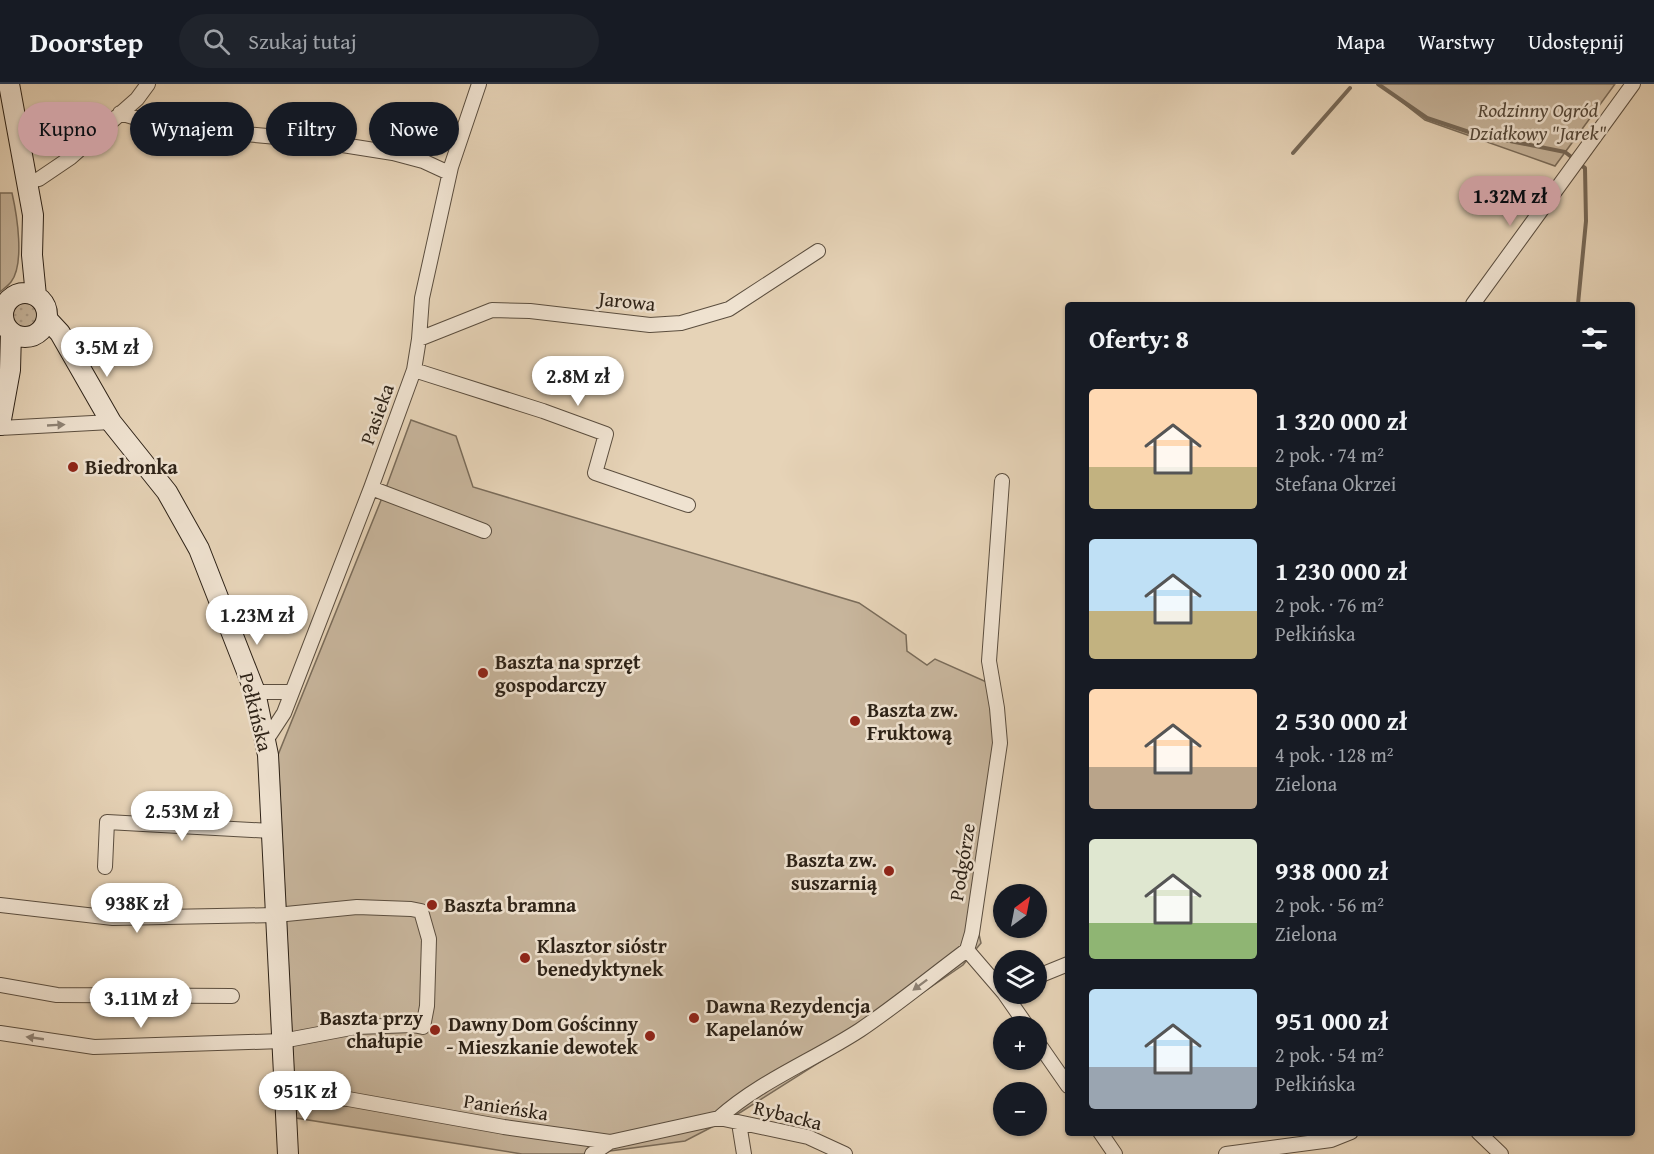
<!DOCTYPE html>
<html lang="pl">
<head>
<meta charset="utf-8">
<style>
	body { margin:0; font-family:"Gentium Book Plus",serif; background:#20242c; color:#f1f3f6; height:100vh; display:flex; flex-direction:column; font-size:22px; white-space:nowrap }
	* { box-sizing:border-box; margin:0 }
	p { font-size:20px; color:#9ea1a6 }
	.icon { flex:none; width:33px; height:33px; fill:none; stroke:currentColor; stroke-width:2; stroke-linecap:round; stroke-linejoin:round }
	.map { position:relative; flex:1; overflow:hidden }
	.drawer { position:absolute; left:1065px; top:218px; width:570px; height:834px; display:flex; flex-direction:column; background:#171b24; border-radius:6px; box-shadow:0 2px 4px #0004 }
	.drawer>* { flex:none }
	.guide { position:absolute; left:18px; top:18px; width:570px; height:54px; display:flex; gap:12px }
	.needle { width:39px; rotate:32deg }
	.tools { position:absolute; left:993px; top:800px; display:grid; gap:12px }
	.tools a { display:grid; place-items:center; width:54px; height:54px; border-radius:50%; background:#171b24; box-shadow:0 2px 4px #0004; font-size:30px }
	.price { position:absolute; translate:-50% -51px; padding:0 14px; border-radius:21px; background:#fff; color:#222; font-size:20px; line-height:39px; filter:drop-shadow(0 2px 3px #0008) }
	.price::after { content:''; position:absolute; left:50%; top:36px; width:18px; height:14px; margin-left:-9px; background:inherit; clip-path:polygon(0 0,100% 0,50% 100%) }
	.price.selected { background:#c59692; color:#111 }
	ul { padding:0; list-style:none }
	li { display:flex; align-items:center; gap:18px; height:150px; padding:0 24px }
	li span { display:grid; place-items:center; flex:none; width:168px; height:120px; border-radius:6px; color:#555 }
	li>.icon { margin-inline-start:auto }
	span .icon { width:72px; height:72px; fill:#fffc; stroke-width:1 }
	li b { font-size:26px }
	h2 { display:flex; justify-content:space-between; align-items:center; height:72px; padding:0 24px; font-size:26px }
	.chip { padding:0 21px; border-radius:27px; background:#171b24; box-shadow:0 2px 4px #0004; font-size:21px; line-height:54px }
	.chip.selected { background:#c59692; color:#111 }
	header { display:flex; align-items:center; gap:36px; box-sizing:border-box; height:84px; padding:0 30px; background:#171b24; border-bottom:2px solid #363941 }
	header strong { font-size:28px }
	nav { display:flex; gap:33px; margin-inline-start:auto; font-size:21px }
	.search { width:420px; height:54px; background:#20242c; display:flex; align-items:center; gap:15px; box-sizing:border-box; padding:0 21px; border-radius:33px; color:#9ea1a6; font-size:22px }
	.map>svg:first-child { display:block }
</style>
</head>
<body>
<header>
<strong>Doorstep</strong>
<div class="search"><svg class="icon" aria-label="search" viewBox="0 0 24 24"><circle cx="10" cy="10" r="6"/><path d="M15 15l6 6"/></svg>Szukaj tutaj</div>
<nav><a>Mapa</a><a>Warstwy</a><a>Udostępnij</a></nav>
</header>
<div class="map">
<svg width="1654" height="1070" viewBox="0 0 1654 1070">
	<defs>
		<pattern id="grass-dots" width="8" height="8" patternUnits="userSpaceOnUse" patternTransform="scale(1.5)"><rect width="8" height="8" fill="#c7b59c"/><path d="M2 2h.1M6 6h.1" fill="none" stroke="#ab9b86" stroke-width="1.8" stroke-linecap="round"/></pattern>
	</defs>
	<rect width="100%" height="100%" fill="#e6d3b7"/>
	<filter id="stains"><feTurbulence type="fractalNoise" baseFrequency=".00333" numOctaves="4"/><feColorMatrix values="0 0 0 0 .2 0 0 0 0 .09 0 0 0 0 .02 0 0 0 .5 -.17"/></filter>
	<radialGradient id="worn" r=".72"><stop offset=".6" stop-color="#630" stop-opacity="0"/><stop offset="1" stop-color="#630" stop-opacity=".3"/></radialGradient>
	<path fill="url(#grass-dots)" stroke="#7a6c5a" stroke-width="1.5" d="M13 231a12 12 0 1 1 24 0a12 12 0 1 1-24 0Z"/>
	<path fill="#c7b59c" stroke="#7a6c5a" stroke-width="1.5" d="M1379,0H1615L1555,82L1425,36Z
		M0,109H12C17,131 25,180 11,198C8,202 3,205 0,208Z
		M411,336L456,352L473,403L859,519L906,551L907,567L927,581L935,575L1000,604L978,846L981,859L963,881L909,918L880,940L741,1028L685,1057L610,1067L604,1070H522L296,1034L278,671L386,404Z"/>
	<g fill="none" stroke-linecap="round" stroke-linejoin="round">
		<path stroke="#766857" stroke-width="4" d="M1378,0L1427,34L1475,50L1565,68L1574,75
			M1293,69L1350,4
			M1578,220L1586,137L1585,84L1579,80"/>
		<defs>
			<path id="street" d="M120,29L166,43L311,56L393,69L423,77L449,89
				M26,98L39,95L70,74L137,15L148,0
				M1473,220L1633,0
				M419,255L492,226L530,227L650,241L681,239L729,225L818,167
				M414,286L543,327L606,350L595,389L688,421
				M0,344L111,338
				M371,404L484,447
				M255,608H292
				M265,658L284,629L371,404L414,286L419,255L422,214L451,83L479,0
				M105,783L107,738L271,747
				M0,821L113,834L276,831L357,823L411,825L421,827L429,855L427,922L423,943L413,941L356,943L282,957L94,963L0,949
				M967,866L1004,909
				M1036,893L1068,880
				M0,901L57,911L232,912
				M1004,909L1027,942
				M1036,956L1068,1002
				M285,1008L348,1015L504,1043L610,1058L719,1034L808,1053L845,1070
				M719,1034C760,997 814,976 860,946C897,921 932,892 967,866L972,849L1000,659L997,624L989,577L1002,397
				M739,1039L744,1070
				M1100,1048L1115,1070
				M1478,1048L1501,1070
				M592,1070L610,1058
				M1226,1070L1331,1056L1351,1048"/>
			<path id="secondary" d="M9,0L33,131L32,171L36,212
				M3 231a22 22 0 1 1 44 0a22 22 0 1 1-44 0Z
				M47,235L60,249L111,338L167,408L199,465L255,608L268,671L288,1070
				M0,341L10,286L11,248"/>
		</defs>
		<use href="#street" stroke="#5b4e3f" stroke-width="16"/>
		<use href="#secondary" stroke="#2d2217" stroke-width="22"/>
		<use href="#street" stroke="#efe2d0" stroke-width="14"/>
		<use href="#secondary" stroke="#efe2d0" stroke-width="20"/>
	</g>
	<defs><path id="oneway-solid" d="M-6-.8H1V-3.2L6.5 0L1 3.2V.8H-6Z" transform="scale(1.5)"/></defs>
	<g fill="#8e8274">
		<use href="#oneway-solid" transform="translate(56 341) rotate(-3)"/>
		<use href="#oneway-solid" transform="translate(920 901) rotate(143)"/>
		<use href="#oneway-solid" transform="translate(35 954) rotate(-172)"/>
	</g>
	<g fill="#8f2418" stroke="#efe2d0" stroke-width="2">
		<circle cx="73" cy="383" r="6"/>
		<circle cx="483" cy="589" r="6"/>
		<circle cx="855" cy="637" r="6"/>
		<circle cx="889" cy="787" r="6"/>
		<circle cx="432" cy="821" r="6"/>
		<circle cx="525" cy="874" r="6"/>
		<circle cx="694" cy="934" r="6"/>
		<circle cx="435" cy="946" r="6"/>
		<circle cx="650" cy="952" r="6"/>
	</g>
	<g text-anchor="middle" stroke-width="5" stroke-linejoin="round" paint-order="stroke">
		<g font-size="20" font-style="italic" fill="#544738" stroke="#efe2d0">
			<text x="1538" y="33">Rodzinny Ogród<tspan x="1538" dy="23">Działkowy "Jarek"</tspan></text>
		</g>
		<g font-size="20" fill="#2d2217" stroke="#efe2d0">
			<text transform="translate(627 217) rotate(6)" y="7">Jarowa</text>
			<text transform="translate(377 330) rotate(-70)" y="7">Pasieka</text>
			<text transform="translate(256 628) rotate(76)" y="7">Pełkińska</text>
			<text transform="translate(962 778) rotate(-81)" y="7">Podgórze</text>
			<text transform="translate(506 1023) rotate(9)" y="7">Panieńska</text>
			<text transform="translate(788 1031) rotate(14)" y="7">Rybacka</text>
		</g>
		<g font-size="20" font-weight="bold" fill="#2d2217" stroke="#efe2d0" text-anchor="start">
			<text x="85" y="390">Biedronka</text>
			<text x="495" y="585">Baszta na sprzęt<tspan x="495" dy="23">gospodarczy</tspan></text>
			<text x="867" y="633">Baszta zw.<tspan x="867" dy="23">Fruktową</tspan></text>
			<text x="877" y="783" text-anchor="end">Baszta zw.<tspan x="877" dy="23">suszarnią</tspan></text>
			<text x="444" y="828">Baszta bramna</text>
			<text x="537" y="869">Klasztor sióstr<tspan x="537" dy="23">benedyktynek</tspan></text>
			<text x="706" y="929">Dawna Rezydencja<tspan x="706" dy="23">Kapelanów</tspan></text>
			<text x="423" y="941" text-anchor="end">Baszta przy<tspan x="423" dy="23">chałupie</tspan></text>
			<text x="638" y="947" text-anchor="end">Dawny Dom Gościnny<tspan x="638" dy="23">- Mieszkanie dewotek</tspan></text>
		</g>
	</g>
	<rect width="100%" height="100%" filter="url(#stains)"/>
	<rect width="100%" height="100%" fill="url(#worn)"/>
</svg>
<div class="tools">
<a><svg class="needle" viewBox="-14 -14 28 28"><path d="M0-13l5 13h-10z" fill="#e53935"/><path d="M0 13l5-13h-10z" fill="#9ea1a6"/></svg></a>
<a><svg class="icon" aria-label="layers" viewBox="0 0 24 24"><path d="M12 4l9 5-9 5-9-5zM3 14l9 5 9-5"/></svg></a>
<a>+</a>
<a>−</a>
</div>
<b class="price selected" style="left:1510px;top:143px">1.32M zł</b>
<b class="price" style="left:107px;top:294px">3.5M zł</b>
<b class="price" style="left:578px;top:323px">2.8M zł</b>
<b class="price" style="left:257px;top:562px">1.23M zł</b>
<b class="price" style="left:182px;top:758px">2.53M zł</b>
<b class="price" style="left:137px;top:850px">938K zł</b>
<b class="price" style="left:141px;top:945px">3.11M zł</b>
<b class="price" style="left:305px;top:1038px">951K zł</b>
<div class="guide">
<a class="chip selected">Kupno</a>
<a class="chip">Wynajem</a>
<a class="chip">Filtry</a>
<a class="chip">Nowe</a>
</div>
<section class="drawer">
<h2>Oferty: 8<svg class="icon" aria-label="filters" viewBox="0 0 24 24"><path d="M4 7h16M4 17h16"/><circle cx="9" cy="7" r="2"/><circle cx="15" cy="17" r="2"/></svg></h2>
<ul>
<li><span style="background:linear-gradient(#ffd9b3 65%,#c2b280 0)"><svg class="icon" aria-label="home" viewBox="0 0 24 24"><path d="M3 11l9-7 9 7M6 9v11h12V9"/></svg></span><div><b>1 320 000 zł</b><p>2 pok. · 74 m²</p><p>Stefana Okrzei</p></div></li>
<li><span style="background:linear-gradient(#bfe0f5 60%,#c2b280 0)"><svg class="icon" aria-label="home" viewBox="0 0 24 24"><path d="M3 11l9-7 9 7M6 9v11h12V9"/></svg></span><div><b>1 230 000 zł</b><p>2 pok. · 76 m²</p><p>Pełkińska</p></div></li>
<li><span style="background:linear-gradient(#ffd9b3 65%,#b9a48a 0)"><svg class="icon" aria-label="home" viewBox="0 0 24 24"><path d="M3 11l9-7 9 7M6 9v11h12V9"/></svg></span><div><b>2 530 000 zł</b><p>4 pok. · 128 m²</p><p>Zielona</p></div></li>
<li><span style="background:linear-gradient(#dfe7d0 70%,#8fb573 0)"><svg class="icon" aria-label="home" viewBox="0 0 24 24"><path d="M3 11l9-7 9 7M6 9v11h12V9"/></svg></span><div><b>938 000 zł</b><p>2 pok. · 56 m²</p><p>Zielona</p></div></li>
<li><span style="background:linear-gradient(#bfe0f5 65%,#9aa5b1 0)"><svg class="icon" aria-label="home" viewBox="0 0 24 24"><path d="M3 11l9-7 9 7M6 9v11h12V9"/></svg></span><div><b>951 000 zł</b><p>2 pok. · 54 m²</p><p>Pełkińska</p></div></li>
</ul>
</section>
</div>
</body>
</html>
